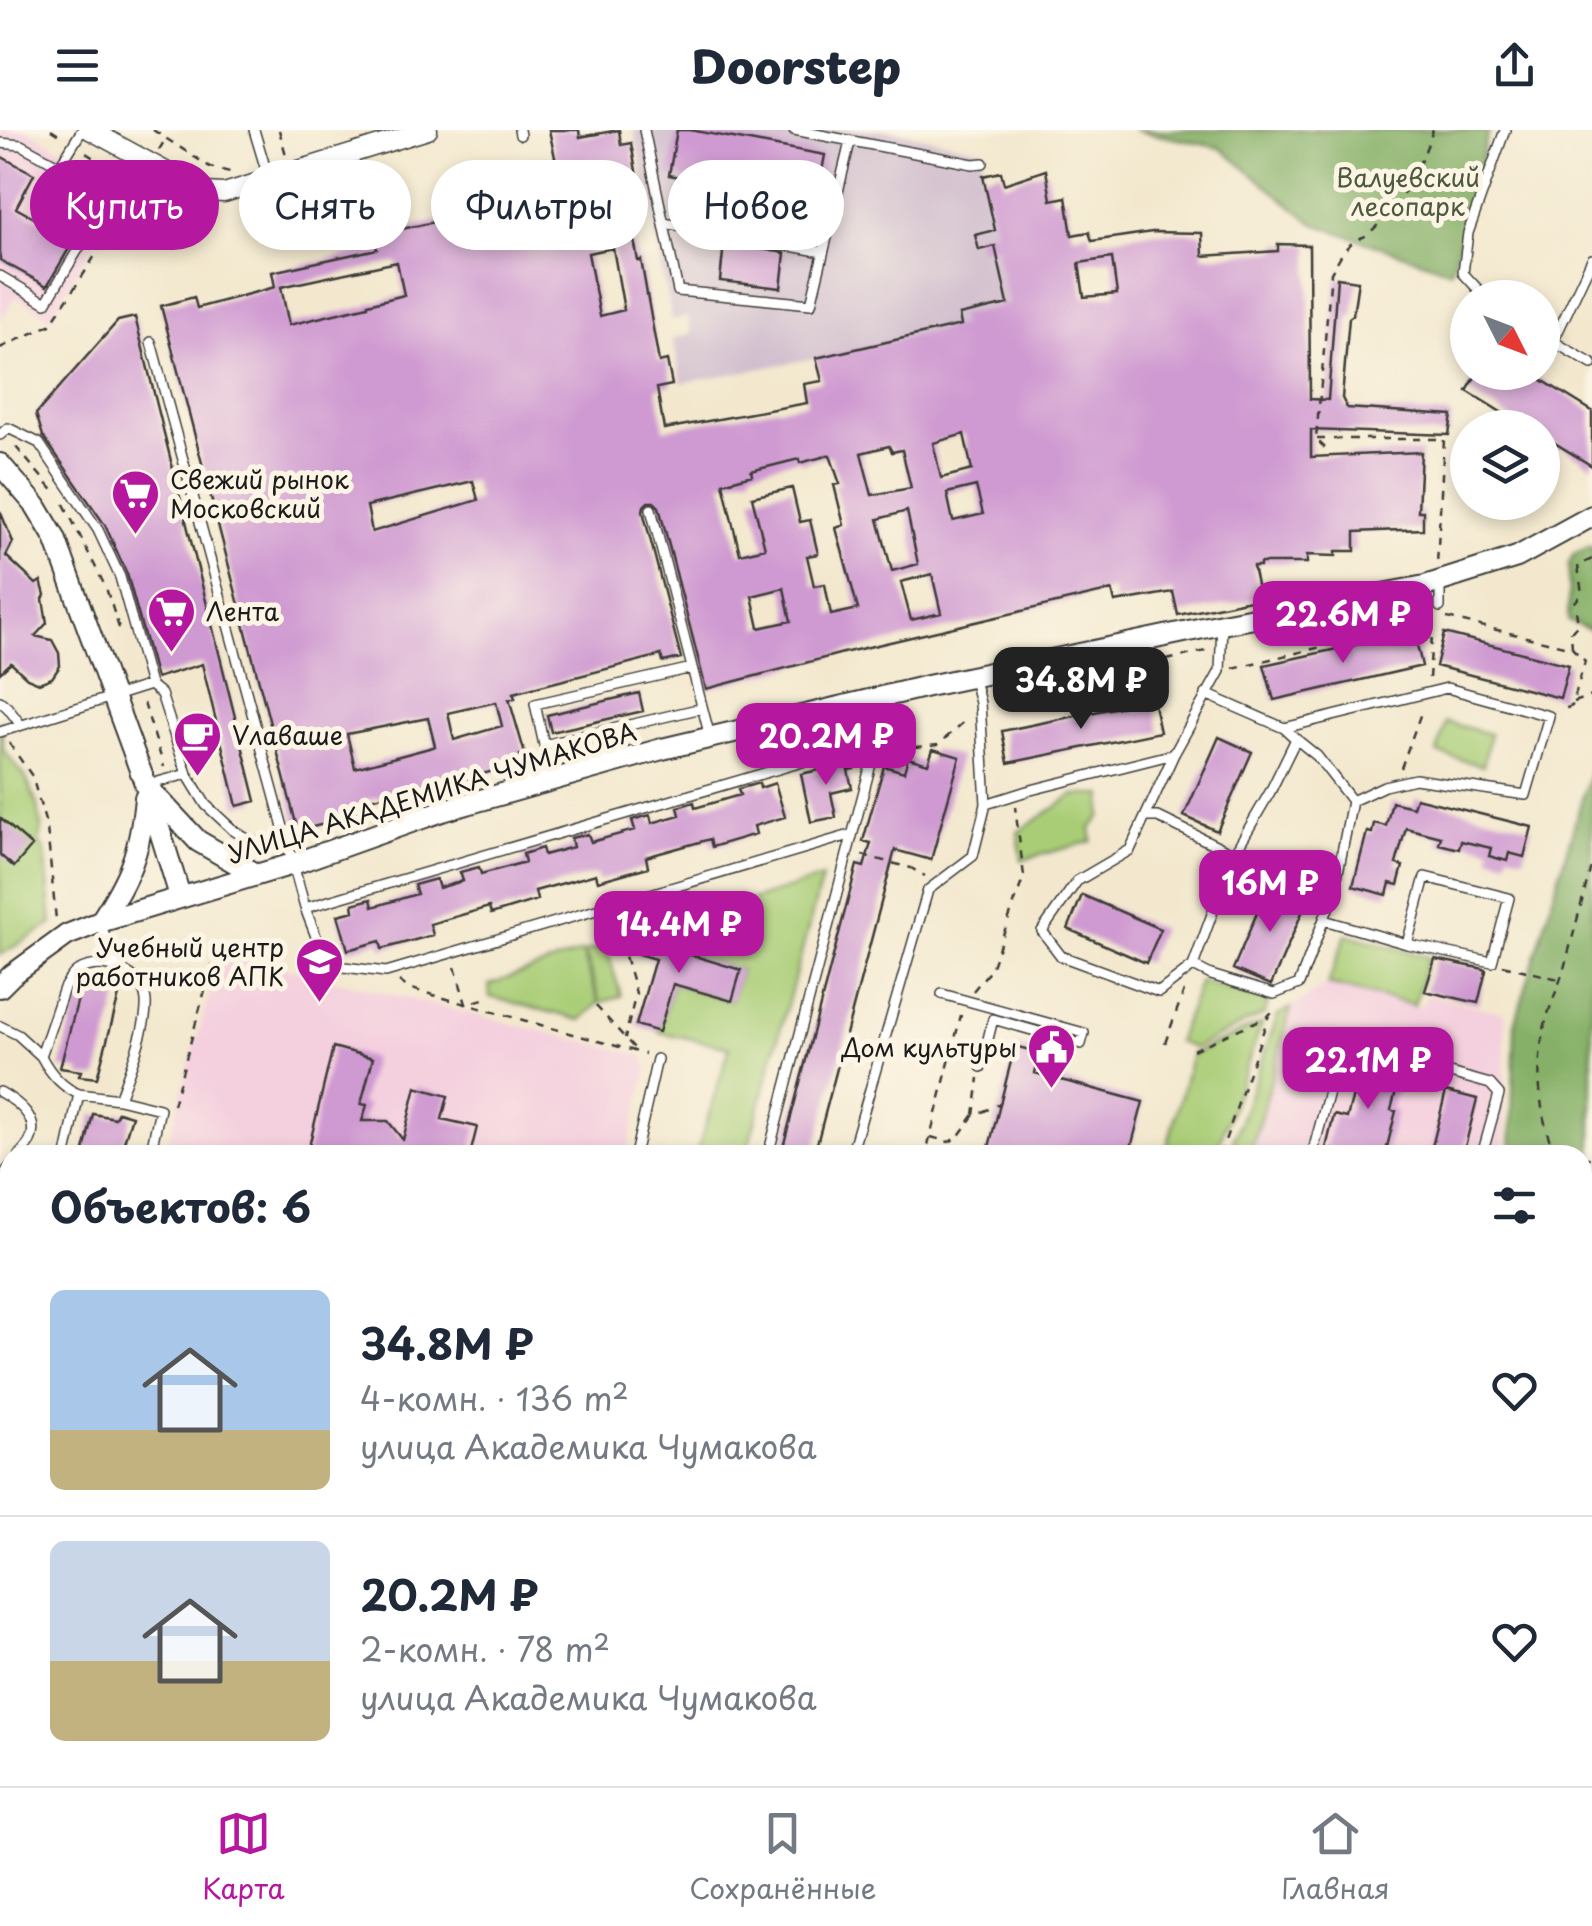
<!DOCTYPE html>
<html lang="ru">
<head>
<meta charset="utf-8">
<style>
	body { margin:0; font-family:"Playpen Sans",sans-serif; background:#f6f6f7; color:#1f2937; height:100vh; display:flex; flex-direction:column; font-size:38px; white-space:nowrap }
	* { box-sizing:border-box; margin:0 }
	p { font-size:32px; color:#747a83 }
	.icon { flex:none; width:55px; height:55px; fill:none; stroke:currentColor; stroke-width:2; stroke-linecap:round; stroke-linejoin:round }
	.map { position:relative; flex:1; overflow:hidden }
	.drawer { position:absolute; left:0px; top:1015px; width:1592px; height:642px; display:flex; flex-direction:column; background:#fff; border-radius:30px 30px 0 0; box-shadow:0 5px 15px #0003 }
	.drawer>* { flex:none }
	.hud { position:absolute; left:30px; top:30px; width:1000px; height:90px; display:flex; gap:20px }
	.needle { width:65px; rotate:132deg }
	.controls { position:absolute; left:1450px; top:150px; display:grid; gap:20px }
	.controls a { display:grid; place-items:center; width:110px; height:110px; border-radius:50%; background:#fff; box-shadow:0 5px 15px #0003; font-size:50px }
	.price { position:absolute; translate:-50% -85px; padding:0 22px; border-radius:20px; background:#b5179e; color:#fff; font-size:32px; line-height:65px; filter:drop-shadow(0 2px 5px #0008) }
	.price::after { content:''; position:absolute; left:50%; top:60px; width:30px; height:22px; margin-left:-15px; background:inherit; clip-path:polygon(0 0,100% 0,50% 100%) }
	.price.on { background:#222; color:#fff }
	ul { padding:0; list-style:none }
	li { display:flex; align-items:center; gap:30px; height:250px; padding:0 50px }
	li+li { border-top:2px solid #e0e1e3 }
	li span { display:grid; place-items:center; flex:none; width:280px; height:200px; border-radius:15px; color:#555 }
	li>.icon { margin-inline-start:auto }
	span .icon { width:120px; height:120px; fill:#fffc; stroke-width:1 }
	li b { font-size:42px }
	h2 { display:flex; justify-content:space-between; align-items:center; height:120px; padding:0 50px; font-size:42px }
	.chip { padding:0 35px; border-radius:45px; background:#fff; box-shadow:0 5px 15px #0003; font-size:35px; line-height:90px }
	.chip.on { background:#b5179e; color:#fff }
	header { display:flex; justify-content:space-between; align-items:center; height:130px; padding:0 50px; background:#fff; font-size:45px; font-weight:800 }
	.tabs { display:flex; justify-content:space-around; align-items:center; height:140px; border-top:2px solid #e0e1e3; background:#fff; font-size:28px; color:#747a83 }
	.tabs a { display:grid; justify-items:center; gap:5px }
	.tabs .on { color:#b5179e }
	.map>svg:first-child { display:block }
</style>
</head>
<body>
<header><svg class="icon" aria-label="menu" viewBox="0 0 24 24"><path d="M4 6h16M4 12h16M4 18h16"/></svg>Doorstep<svg class="icon" aria-label="share" viewBox="0 0 24 24"><path d="M12 15V3M7 8l5-5 5 5M5 13v7h14v-7"/></svg></header>
<div class="map">
<svg width="1592" height="1656" viewBox="0 0 1592 1656">
	<rect width="100%" height="100%" fill="#fcf5e5"/>
	<filter id="ink" filterUnits="userSpaceOnUse"><feTurbulence type="fractalNoise" baseFrequency=".01" numOctaves="2"/><feDisplacementMap in="SourceGraphic" scale="20" xChannelSelector="R" yChannelSelector="G"/><feConvolveMatrix kernelMatrix="1 2 1 2 8 2 1 2 1" color-interpolation-filters="sRGB"/></filter>
	<filter id="wash" filterUnits="userSpaceOnUse"><feTurbulence type="fractalNoise" baseFrequency=".0048" numOctaves="4" result="noise"/><feDisplacementMap in="SourceGraphic" scale="40" xChannelSelector="R" yChannelSelector="G"/><feGaussianBlur stdDeviation="2.25" result="paint"/><feColorMatrix in="noise" values="0 0 0 0 0 0 0 0 0 0 0 0 0 0 0 0 0 1.4 0 .05"/><feComposite in="paint" operator="in"/></filter>
	<g filter="url(#wash)">
		<rect width="100%" height="100%" fill="#f3e8ce"/>
		<path fill="#f4cfde" d="M0,0H28L128,57L50,187L15,166L0,192Z
			M221,822L643,926L648,939L626,1025H164Z
			M1328,854L1421,877L1427,865L1505,883V1025H1250L1291,878Z
			M10,1589V1648H91L97,1656H0V1596Z
			M252,1648H511L508,1656H258Z"/>
		<path fill="#d0bdce" d="M634,0H889L982,19L983,46L995,100L975,106L979,120L995,116L1009,181L996,176L960,185L961,195L816,228L682,253L673,209L691,203L688,187L672,190Z
			M0,1410L10,1426V1465L5,1469L10,1476V1534L0,1541Z"/>
		<path fill="#a9cd76" stroke="#627449" stroke-width="2.5" d="M0,590L4,621L26,648L36,672L42,697L39,713L45,721L52,794L0,825Z
			M1446,592L1490,604L1483,636L1437,623Z
			M1074,665H1103L1101,686L1091,698L1092,711L1022,730L1018,702Z
			M822,748L746,1025H696L730,917L659,902L673,854L731,871L741,840L681,822L684,809L703,785Z
			M1346,804L1428,827L1414,875L1328,854Z
			M606,816L621,866L600,873L585,822Z
			M582,822L599,873L581,890L490,867L489,855Z
			M1200,851L1269,872L1264,884L1194,918L1177,912Z
			M1291,878L1250,1025H1228L1278,885Z
			M1262,893L1215,1025H1165L1192,924Z"/>
		<path fill="#86b067" stroke="#516642" stroke-width="2.5" d="M1134,0H1489L1451,141L1314,94L1220,18Z
			M1592,415V501L1568,491L1569,433L1573,425Z
			M1592,635V1656H1520L1524,1648H1582V1025H1511L1515,894Z"/>
		<g id="blocks">
			<path fill="#cf9ad1" fill-rule="evenodd" d="M549,0H579L580,7L619,0L621,15L631,13L639,58L625,60L638,131L641,130L659,232L667,230L672,255L657,258L664,299L807,273L804,254L822,251L816,228L961,195L959,185L1008,174L995,116L979,120L975,105L995,100L983,46L1001,42L1004,54L1046,40L1051,70L1066,67L1072,105L1089,102L1092,111L1152,102L1202,103L1203,126L1278,121V114L1309,115L1310,269L1328,270L1337,148L1358,151L1353,185L1349,188L1342,268L1347,278L1452,285L1449,305L1311,300V327L1421,322L1418,381H1423V399L1355,402V421H1336V426L1307,425V433H1260V436H1253L1260,468L1178,485L1173,462L1115,472L1112,460L843,523L706,559L659,377L654,372H648L644,376L643,381L681,528L663,532L661,525L513,563L515,568L509,569L525,624L520,625L525,641L505,647L503,638L421,662L423,669L403,675L400,662L366,670L368,679L335,688V691L298,701L161,176L194,167L197,178L275,157L272,142L377,119L374,105L448,89L444,71L473,65L475,72L486,70V72L561,55ZM613,118L624,180L600,186L588,123ZM1112,128L1117,164L1084,167L1079,133ZM397,132L404,165L368,174V176L289,195L281,157ZM964,304L972,340L941,348L933,313ZM889,316L892,322L902,320L911,358L872,365L861,323ZM830,325L840,354L834,355L844,395L836,398L858,479L831,485L825,454L814,456L807,426L818,424L810,390L800,392L792,358L752,367L765,418L740,424L723,353L752,345L751,341L799,329L800,333ZM473,351L478,370L372,402L367,376ZM976,356L983,384L953,391L947,363ZM907,381L918,434L892,441L878,389ZM932,444L941,483L911,490L901,452ZM784,458L791,491L759,498L752,466ZM496,572L502,596L454,610L448,583ZM428,588L435,616L433,617L355,638L347,604Z
				M677,0H690L825,25L816,73L669,45Z
				M0,26L34,44L16,78L74,110L47,156L0,130Z
				M724,113L785,123L781,158L720,151Z
				M135,187L256,671L237,676L202,534L156,548L127,444L105,395L43,306L36,284L118,191Z
				M1478,242H1529L1592,281V336L1542,305V298H1527L1467,261Z
				M0,381L13,412L6,426L36,454L41,451L45,465L43,469L47,493L35,506L52,510L59,523L60,536L52,548L39,553L27,548L11,533L0,543Z
				M1414,502L1422,536L1274,570L1264,535Z
				M1444,503L1569,535L1560,568L1436,536Z
				M639,563L643,581L551,602L547,585Z
				M1153,570L1160,602L1008,633L1002,601Z
				M1219,607L1252,622L1217,701L1184,686Z
				M933,619L960,627L931,730L895,720L814,1025H781L857,735L864,737L871,713L863,711L884,636L904,642L908,628L928,634Z
				M851,626L854,639L848,640L852,658L831,663L836,687L811,692L801,644L833,637L831,632Z
				M759,653L760,658L775,653L785,687L754,696L756,704L712,717L710,709L646,727L648,737L598,751L596,744L535,761L537,770L491,784L489,777L430,794L433,805L382,819L380,811L348,820L338,785L354,781L353,774L371,769L373,777L417,764L414,755L436,749L439,758L463,751L460,742L479,737L481,744L525,732L523,724L542,718L544,725L573,717L571,708L588,704L591,712L635,700L632,690L650,685L652,693L680,685L678,677L694,672L695,678L740,665L738,659Z
				M1416,668L1532,697L1524,727L1509,723L1507,731L1489,726L1491,718L1461,711L1459,719L1439,714L1441,707L1406,698L1396,734L1403,736L1398,755L1390,753L1387,765L1353,756L1367,702L1372,703L1374,693L1386,696L1392,672L1413,677Z
				M0,688L32,716L14,737L0,725Z
				M1269,755L1307,771L1271,855L1233,839Z
				M1082,765L1161,799L1146,833L1068,799Z
				M645,798L684,809L681,822L741,840L732,871L673,854L659,902L636,895L655,829L638,824Z
				M1435,829L1484,839L1486,841L1478,873L1425,861Z
				M101,854L121,858L97,948L79,946L81,941L60,938L81,857L99,862Z
				M1015,916L1040,923L1035,943L1143,972L1129,1025H987Z
				M333,917L373,928L361,974L367,975L362,991H388L403,1010L416,957L448,966L442,989L477,997L470,1025H307Z
				M1363,927L1402,938L1391,980L1396,981L1386,1021L1380,1020L1379,1025H1336L1338,1021L1326,1018L1334,985L1347,988Z
				M1446,961L1477,969L1463,1025H1430Z
				M118,982L132,986L120,1025H83L93,984L115,988Z"/>
		</g>
	</g>
	<g filter="url(#ink)">
		<use href="#blocks" fill-opacity="0" stroke="#3c3b37" stroke-width="2.5"/>
		<g fill="none" stroke-linecap="round" stroke-linejoin="round">
			<defs>
				<path id="service" d="M254,0L269,50
					M519,0L520,5
					M644,0L678,161L811,174L850,12
					M794,0L973,34L983,33
					M0,13L21,15L60,36L38,72L89,101L46,173L0,146
					M60,36L82,0
					M296,41L306,73
					M664,93L823,122
					M1486,168L1463,143L1468,103L1505,0
					M1542,205L1592,234
					M151,212L305,778L327,835L386,842L850,705
					M1553,212L1592,129
					M0,305L8,298L39,313L98,400L120,447L150,555L161,564L187,644L206,675L233,700L247,709L258,713L286,706
					M651,379L710,607
					M1440,454V477
					M692,538L535,574L544,615L702,578
					M0,571L8,578L20,594
					M1284,598L1447,558L1549,586L1526,665L1415,649L1384,656L1352,671
					M0,602L150,555
					M1296,609L1317,626L1352,671L1334,763
					M147,655L187,644
					M986,674L1027,661L1174,624
					M1145,687H1158L1234,724L1193,836L1159,862L1061,826L1042,801L1077,751L1130,720L1174,624L1220,541L1222,494
					M305,778L870,612
					M1324,790L1407,814L1425,747L1509,768L1492,832L1407,814
					M100,793L117,837
					M1193,836L1211,845L1274,864L1299,854L1334,763L1234,724L1270,662L1296,609L1284,598L1206,564
					M942,864L1084,903L1081,914L993,889L981,937
					M0,896L18,905L41,926
					M0,962C16,971 41,988 30,1011C28,1016 23,1020 19,1025
					M119,969L160,979L150,1025
					M66,1025L79,964C61,957 50,943 41,926L64,858C68,852 72,843 79,840C104,827 143,841 146,871C148,896 128,944 119,969L79,964
					M635,1025L657,929
					M768,1025L871,634L867,571
					M851,1025L928,760L973,726L986,674L980,573L974,549
					M1312,1025L1342,913L1490,954L1499,964L1482,1025
					M0,1049L10,1037
					M0,1313L10,1327
					M195,1648L201,1656
					M1177,1648L1211,1656
					M469,1653L470,1648
					M523,1656L526,1648
					M609,1656L611,1648
					M1033,1656L1035,1648
					M1393,1656L1395,1648"/>
				<path id="minor" d="M90,0L204,62L224,63L428,0
					M0,1572L10,1565"/>
				<path id="tertiary" d="M0,334L36,376L55,408L146,656L180,766
					M151,661L198,711L255,744
					M100,792C130,747 140,722 145,668
					M0,857L12,845L67,805L100,792L293,734L442,681L662,619L928,556L1222,494L1425,456L1517,427L1592,386
					M0,1116L10,1119
					M0,1197L10,1199
					M839,1656L841,1648
					M928,1656L930,1648"/>
			</defs>
			<use href="#service" stroke="#3c3b37" stroke-width="12"/>
			<use href="#minor" stroke="#3c3b37" stroke-width="21"/>
			<use href="#tertiary" stroke="#3c3b37" stroke-width="24"/>
			<path stroke="#3c3b37" stroke-width="2.5" stroke-dasharray="8 8" stroke-linecap="butt" d="M51,0L62,7
				M153,0L210,37L230,42
				M279,0L286,25
				M356,3L364,0
				M159,20L166,8
				M86,23L134,54
				M0,218L50,195L87,139L141,48
				M1317,309H1444L1437,434
				M16,317L56,364
				M1325,318L1316,309L1331,143C1338,131 1343,118 1355,111C1362,106 1363,109 1369,103C1400,77 1420,37 1433,0
				M64,374L106,458L121,504
				M1447,488L1572,518L1585,531L1572,576L1559,581
				M1572,518L1571,502L1578,495L1575,472L1582,464L1578,436L1592,429
				M1233,538L1435,490
				M1429,548L1433,491
				M995,569L1206,521
				M1574,572L1592,566
				M144,573L164,637
				M9,613L32,646L47,698L56,790
				M883,620L938,615L966,590
				M1401,638L1422,580
				M862,725L911,738L925,746
				M616,796L636,863L625,908
				M1503,835L1558,849
				M455,837L466,874L490,867
				M399,851L408,858L645,924
				M973,861L991,839L1024,746L1015,677
				M596,876L635,919
				M1165,913L1184,861
				M1193,920L1268,886
				M173,975L212,835
				M974,985L979,948
				M931,1007L949,1012L958,1007L973,986L1000,974
				M928,1015L961,885
				M1220,1025L1269,885L1277,877
				M1555,1025C1537,981 1534,926 1549,881C1553,869 1558,857 1562,845C1573,808 1582,770 1592,733
				M1582,1030L1592,1027
				M1582,1093L1592,1113
				M0,1144L10,1146
				M0,1163L10,1166
				M0,1284L10,1290
				M0,1369L10,1384
				M1582,1480L1592,1448
				M229,1648L235,1656
				M1561,1648L1562,1656
				M882,1656L884,1648
				M1012,1656L1015,1648"/>
			<use href="#service" stroke="#fff" stroke-width="9"/>
			<use href="#minor" stroke="#fff" stroke-width="18"/>
			<use href="#tertiary" stroke="#fff" stroke-width="20"/>
		</g>
	</g>
	<defs>
		<symbol id="supermarket-pin" viewBox="-11 -11 22 30"><path d="M0 17L-7.5 6A9.5 9.5 0 1 1 7.5 6Z" fill="#b5179e" stroke="#fcf5e5"/><path d="M-6-5.5h2.5l.6 2H6L4.5 2H-2.5L-4.4-4H-6ZM-1.5 3.2a1.3 1.3 0 1 0 .1 0ZM3 3.2a1.3 1.3 0 1 0 .1 0Z" fill="#fff"/></symbol>
		<symbol id="cafe-pin" viewBox="-11 -11 22 30"><path d="M0 17L-7.5 6A9.5 9.5 0 1 1 7.5 6Z" fill="#b5179e" stroke="#fcf5e5"/><path d="M-5.5-4.5H6V0H3Q3 3.5 0 3.5H-2.5Q-5.5 3.5-5.5 0ZM3-3.2v2h1.7v-2ZM-6 4.5H4V6H-6Z" fill="#fff"/></symbol>
		<symbol id="school-pin" viewBox="-11 -11 22 30"><path d="M0 17L-7.5 6A9.5 9.5 0 1 1 7.5 6Z" fill="#b5179e" stroke="#fcf5e5"/><path d="M0-5L7-2L0 1L-7-2ZM-4 1L0 2.5L4 1V4Q0 6-4 4Z" fill="#fff"/></symbol>
		<symbol id="civic-pin" viewBox="-11 -11 22 30"><path d="M0 17L-7.5 6A9.5 9.5 0 1 1 7.5 6Z" fill="#b5179e" stroke="#fcf5e5"/><path d="M-.6-6.5H3V-4.5H.6V-3L4-1V1h2V6H-6V1h2V-1L-.6-3ZM-1.2 2.5V6h2.4V2.5Z" fill="#fff"/></symbol>
	</defs>
	<g fill-rule="evenodd">
		<use href="#supermarket-pin" x="108" y="336" width="55" height="75"/>
		<use href="#supermarket-pin" x="144" y="454" width="55" height="75"/>
		<use href="#cafe-pin" x="170" y="578" width="55" height="75"/>
		<use href="#school-pin" x="292" y="804" width="55" height="75"/>
		<use href="#civic-pin" x="1024" y="890" width="55" height="75"/>
	</g>
	<g text-anchor="middle" stroke-width="10" stroke-linejoin="round" paint-order="stroke">
		<g font-size="25" fill="#4d5a3c" stroke="#fcf5e5">
			<text x="1408" y="57">Валуевский<tspan x="1408" dy="29">лесопарк</tspan></text>
		</g>
		<g font-size="25" fill="#1c1c1c" stroke="#fcf5e5" text-anchor="start">
			<text x="170" y="359">Свежий рынок<tspan x="170" dy="29">Московский</tspan></text>
			<text x="206" y="491">Лента</text>
			<text x="232" y="615">Vлаваше</text>
			<text x="284" y="827" text-anchor="end">Учебный центр<tspan x="284" dy="29">работников АПК</tspan></text>
			<text x="1017" y="927" text-anchor="end">Дом культуры</text>
		</g>
		<g font-size="25" fill="#1c1c1c" stroke="#fcf5e5">
			<text transform="translate(432 663) rotate(-17)" y="9">УЛИЦА АКАДЕМИКА ЧУМАКОВА</text>
		</g>
	</g>
</svg>
<div class="controls">
<a><svg class="needle" viewBox="-14 -14 28 28"><path d="M0-13l5 13h-10z" fill="#e53935"/><path d="M0 13l5-13h-10z" fill="#747a83"/></svg></a>
<a><svg class="icon" aria-label="layers" viewBox="0 0 24 24"><path d="M12 4l9 5-9 5-9-5zM3 14l9 5 9-5"/></svg></a>
</div>
<b class="price" style="left:1343px;top:536px">22.6M ₽</b>
<b class="price on" style="left:1081px;top:602px">34.8M ₽</b>
<b class="price" style="left:826px;top:658px">20.2M ₽</b>
<b class="price" style="left:1270px;top:805px">16M ₽</b>
<b class="price" style="left:679px;top:846px">14.4M ₽</b>
<b class="price" style="left:1368px;top:982px">22.1M ₽</b>
<div class="hud">
<a class="chip on">Купить</a>
<a class="chip">Снять</a>
<a class="chip">Фильтры</a>
<a class="chip">Новое</a>
</div>
<section class="drawer">
<h2>Объектов: 6<svg class="icon" aria-label="filters" viewBox="0 0 24 24"><path d="M4 7h16M4 17h16"/><circle cx="9" cy="7" r="2"/><circle cx="15" cy="17" r="2"/></svg></h2>
<ul>
<li><span style="background:linear-gradient(#a9c7e8 70%,#c2b280 0)"><svg class="icon" aria-label="home" viewBox="0 0 24 24"><path d="M3 11l9-7 9 7M6 9v11h12V9"/></svg></span><div><b>34.8M ₽</b><p>4-комн. · 136 m²</p><p>улица Академика Чумакова</p></div><svg class="icon" aria-label="heart" viewBox="0 0 24 24"><path d="M12 20l-8-8c-3-5 5-10 8-4 3-6 11-1 8 4z"/></svg></li>
<li><span style="background:linear-gradient(#c9d6e8 60%,#c2b280 0)"><svg class="icon" aria-label="home" viewBox="0 0 24 24"><path d="M3 11l9-7 9 7M6 9v11h12V9"/></svg></span><div><b>20.2M ₽</b><p>2-комн. · 78 m²</p><p>улица Академика Чумакова</p></div><svg class="icon" aria-label="heart" viewBox="0 0 24 24"><path d="M12 20l-8-8c-3-5 5-10 8-4 3-6 11-1 8 4z"/></svg></li>
</ul>
</section>
</div>
<nav class="tabs">
<a class="on"><svg class="icon" aria-label="map" viewBox="0 0 24 24"><path d="M3 6l6-2 6 2 6-2v14l-6 2-6-2-6 2zM9 4v14M15 6v14"/></svg>Карта</a>
<a><svg class="icon" aria-label="saved" viewBox="0 0 24 24"><path d="M7 4h10v16l-5-4-5 4z"/></svg>Сохранённые</a>
<a><svg class="icon" aria-label="home" viewBox="0 0 24 24"><path d="M3 11l9-7 9 7M6 9v11h12V9"/></svg>Главная</a>
</nav>
</body>
</html>
